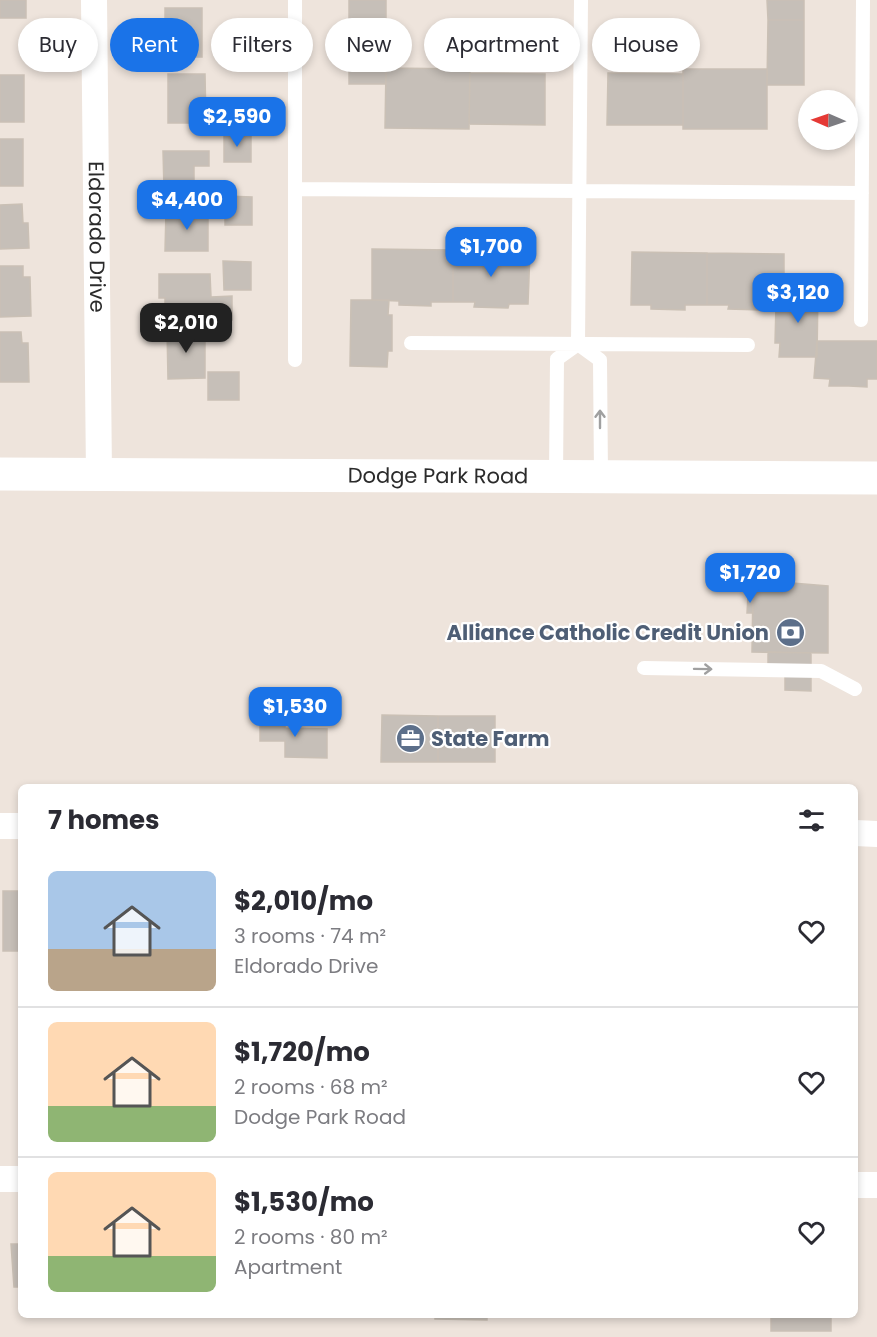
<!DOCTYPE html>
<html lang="en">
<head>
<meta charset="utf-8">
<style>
	body { margin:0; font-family:Poppins,sans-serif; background:#f2f2f3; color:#2b2b33; height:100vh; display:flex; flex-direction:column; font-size:22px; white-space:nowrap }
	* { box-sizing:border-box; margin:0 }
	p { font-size:20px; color:#7c7c81 }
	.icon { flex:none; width:33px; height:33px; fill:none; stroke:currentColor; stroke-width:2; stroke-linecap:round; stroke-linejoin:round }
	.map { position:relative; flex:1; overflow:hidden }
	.panel { position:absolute; left:18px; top:784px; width:840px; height:534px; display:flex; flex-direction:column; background:#fff; border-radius:9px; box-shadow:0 3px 9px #0003 }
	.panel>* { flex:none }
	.banner { position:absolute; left:18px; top:18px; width:842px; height:54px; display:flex; gap:12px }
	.needle { width:39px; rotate:272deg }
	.buttons { position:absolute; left:798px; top:90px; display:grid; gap:12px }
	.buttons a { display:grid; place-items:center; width:60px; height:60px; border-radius:50%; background:#fff; box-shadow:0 3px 9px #0003; font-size:30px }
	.price { position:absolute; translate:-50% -51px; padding:0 14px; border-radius:12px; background:#1a73e8; color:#fff; font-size:20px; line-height:39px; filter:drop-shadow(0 2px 3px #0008) }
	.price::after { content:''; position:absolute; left:50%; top:36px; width:18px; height:14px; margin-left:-9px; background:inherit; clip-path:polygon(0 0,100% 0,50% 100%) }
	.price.active { background:#222; color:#fff }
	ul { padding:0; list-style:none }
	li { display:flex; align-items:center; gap:18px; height:150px; padding:0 30px }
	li+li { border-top:2px solid #e1e1e2 }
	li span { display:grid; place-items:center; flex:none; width:168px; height:120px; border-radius:9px; color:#555 }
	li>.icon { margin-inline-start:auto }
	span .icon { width:72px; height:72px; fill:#fffc; stroke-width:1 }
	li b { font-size:26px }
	h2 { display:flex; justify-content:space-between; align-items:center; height:72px; padding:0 30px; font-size:26px }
	.tag { padding:0 21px; border-radius:27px; background:#fff; box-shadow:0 3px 9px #0003; font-size:21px; line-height:54px }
	.tag.active { background:#1a73e8; color:#fff }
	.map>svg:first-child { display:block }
</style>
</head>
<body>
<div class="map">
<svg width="877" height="1337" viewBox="0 0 877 1337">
	<rect width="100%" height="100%" fill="#eee4dc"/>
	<path fill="#c6bfb8" stroke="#cac0b5" stroke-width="1.5" d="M0,0H26V18H0Z
		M349,0H386V19H349Z
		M767,0H804V20H768Z
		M165,8H202V57H165Z
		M349,19H386V84H349Z
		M768,20H804V85H767Z
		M386,68L470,69L469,129L385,128Z
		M683,69H767V129H683Z
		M470,73L545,74V125L469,124Z
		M608,73L683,74V125H607Z
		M168,74H205L206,123H168Z
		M0,75H24V122H0Z
		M224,133H251V162H224Z
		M0,139H23V186H0Z
		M163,151H209V166H194V189H164Z
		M225,196L252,197V225H225Z
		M22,204L23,223H28L29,248L0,249V205Z
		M166,211H208V251H165Z
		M372,249L453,250V302H431V306L399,305V301L372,300Z
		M453,250L530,251L528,304H509L508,308L474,307L475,302H453Z
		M632,252L707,253V305H685V310L651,309V305H631Z
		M707,253L784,254V305H761V310L728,309L729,305H707Z
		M223,261L251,262V290H224Z
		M0,266H23V277H30L31,316L0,317Z
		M159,274H210L211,297L232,296V320H165V298H159Z
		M784,290L818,291L817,357H779L780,343H775L776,305H784Z
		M351,300H389L388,315H392V351H388L387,367L350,366Z
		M167,329H205V378L168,379Z
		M0,332H21L22,343H28L29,382H0Z
		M817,341H877V379H867V387L849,386H829L830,379L814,378Z
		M208,372H239V400H208Z
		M768,581L828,586V653L752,652L753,585H768Z
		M748,595H753V613H747Z
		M768,652L811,653V691L785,690V665H768Z
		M382,715L438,716V762H381Z
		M438,716H495V762H438Z
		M260,717H285V728L327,729V758L285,757V741H260Z
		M3,891H21V951H3Z
		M11,1244H21V1287H14Z
		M435,1316H487V1320L435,1319Z
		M771,1316H831V1331H771Z"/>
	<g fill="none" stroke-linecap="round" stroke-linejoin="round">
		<path stroke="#fff" stroke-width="14" d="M295,0V360
			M295,189L862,193
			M861,320L863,0
			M411,343L748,345
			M578,344L581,0
			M578,344L600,360L601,477
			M556,477L557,359L578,344
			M644,668L821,671L855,689"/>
		<g stroke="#fff" stroke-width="26">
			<path id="s1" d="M94,0L99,474"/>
			<path d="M0,826H21"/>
			<path d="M855,833L877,834"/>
			<path d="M0,1179H21"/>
			<path d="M855,1185H877"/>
		</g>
		<path stroke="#fff" stroke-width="33" id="s2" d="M0,474L877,478"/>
	</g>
	<defs><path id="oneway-shaft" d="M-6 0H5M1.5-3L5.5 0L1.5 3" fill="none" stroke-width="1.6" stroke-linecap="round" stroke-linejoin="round" transform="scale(1.5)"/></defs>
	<g stroke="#a0a0a0">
		<use href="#oneway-shaft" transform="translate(600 419) rotate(-90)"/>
		<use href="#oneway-shaft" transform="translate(703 669) rotate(1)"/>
	</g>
	<defs>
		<symbol id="bank-disc" viewBox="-11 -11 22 22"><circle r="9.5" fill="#5c6f8a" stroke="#fff"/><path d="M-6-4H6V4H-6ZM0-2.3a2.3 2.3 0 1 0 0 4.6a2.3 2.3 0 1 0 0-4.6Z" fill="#fff"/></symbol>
		<symbol id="office-disc" viewBox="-11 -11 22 22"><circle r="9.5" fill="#5c6f8a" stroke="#fff"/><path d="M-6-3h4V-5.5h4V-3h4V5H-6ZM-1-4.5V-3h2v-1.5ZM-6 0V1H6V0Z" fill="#fff"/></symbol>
	</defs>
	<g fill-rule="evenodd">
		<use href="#bank-disc" x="774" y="616" width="33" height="33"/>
		<use href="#office-disc" x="394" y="722" width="33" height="33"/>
	</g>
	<g text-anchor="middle" stroke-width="4.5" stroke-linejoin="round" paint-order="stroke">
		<g font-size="21" fill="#2b2b2b" stroke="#fff">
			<text dy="7" stroke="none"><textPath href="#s1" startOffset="237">Eldorado Drive</textPath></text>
			<text dy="7" stroke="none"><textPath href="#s2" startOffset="438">Dodge Park Road</textPath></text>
		</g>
		<g font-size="21" font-weight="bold" fill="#4e5e75" stroke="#fff" text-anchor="end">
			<text x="769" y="640">Alliance Catholic Credit Union</text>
			<text x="431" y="746" text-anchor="start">State Farm</text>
		</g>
	</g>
</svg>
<div class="buttons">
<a><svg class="needle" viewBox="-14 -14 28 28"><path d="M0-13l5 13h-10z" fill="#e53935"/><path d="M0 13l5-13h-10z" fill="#7c7c81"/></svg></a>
</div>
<b class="price" style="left:237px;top:148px">$2,590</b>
<b class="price" style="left:187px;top:231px">$4,400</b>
<b class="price" style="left:491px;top:278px">$1,700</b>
<b class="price" style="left:798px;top:324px">$3,120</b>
<b class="price active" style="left:186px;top:354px">$2,010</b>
<b class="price" style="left:750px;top:604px">$1,720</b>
<b class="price" style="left:295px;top:738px">$1,530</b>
<div class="banner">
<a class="tag">Buy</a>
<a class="tag active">Rent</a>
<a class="tag">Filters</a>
<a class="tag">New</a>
<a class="tag">Apartment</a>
<a class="tag">House</a>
</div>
<section class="panel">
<h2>7 homes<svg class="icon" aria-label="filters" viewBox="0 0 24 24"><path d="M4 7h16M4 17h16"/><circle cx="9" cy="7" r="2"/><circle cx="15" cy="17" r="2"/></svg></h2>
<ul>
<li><span style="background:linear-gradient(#a9c7e8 65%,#b9a48a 0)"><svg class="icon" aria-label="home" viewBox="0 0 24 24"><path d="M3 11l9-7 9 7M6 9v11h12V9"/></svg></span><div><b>$2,010/mo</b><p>3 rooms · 74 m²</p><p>Eldorado Drive</p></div><svg class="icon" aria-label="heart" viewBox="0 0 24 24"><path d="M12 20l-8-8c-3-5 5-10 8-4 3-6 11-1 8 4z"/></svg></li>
<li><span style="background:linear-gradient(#ffd9b3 70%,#8fb573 0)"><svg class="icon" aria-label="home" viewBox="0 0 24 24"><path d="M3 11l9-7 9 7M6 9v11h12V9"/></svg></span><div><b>$1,720/mo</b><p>2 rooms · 68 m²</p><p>Dodge Park Road</p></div><svg class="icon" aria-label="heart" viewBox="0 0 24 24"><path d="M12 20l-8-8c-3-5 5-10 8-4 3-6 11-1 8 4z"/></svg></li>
<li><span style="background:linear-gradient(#ffd9b3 70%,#8fb573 0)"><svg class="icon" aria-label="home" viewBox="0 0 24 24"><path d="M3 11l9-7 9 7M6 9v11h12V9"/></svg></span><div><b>$1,530/mo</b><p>2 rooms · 80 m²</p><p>Apartment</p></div><svg class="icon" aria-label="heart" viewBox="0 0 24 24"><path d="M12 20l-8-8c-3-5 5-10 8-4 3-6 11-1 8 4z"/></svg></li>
</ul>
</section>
</div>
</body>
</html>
